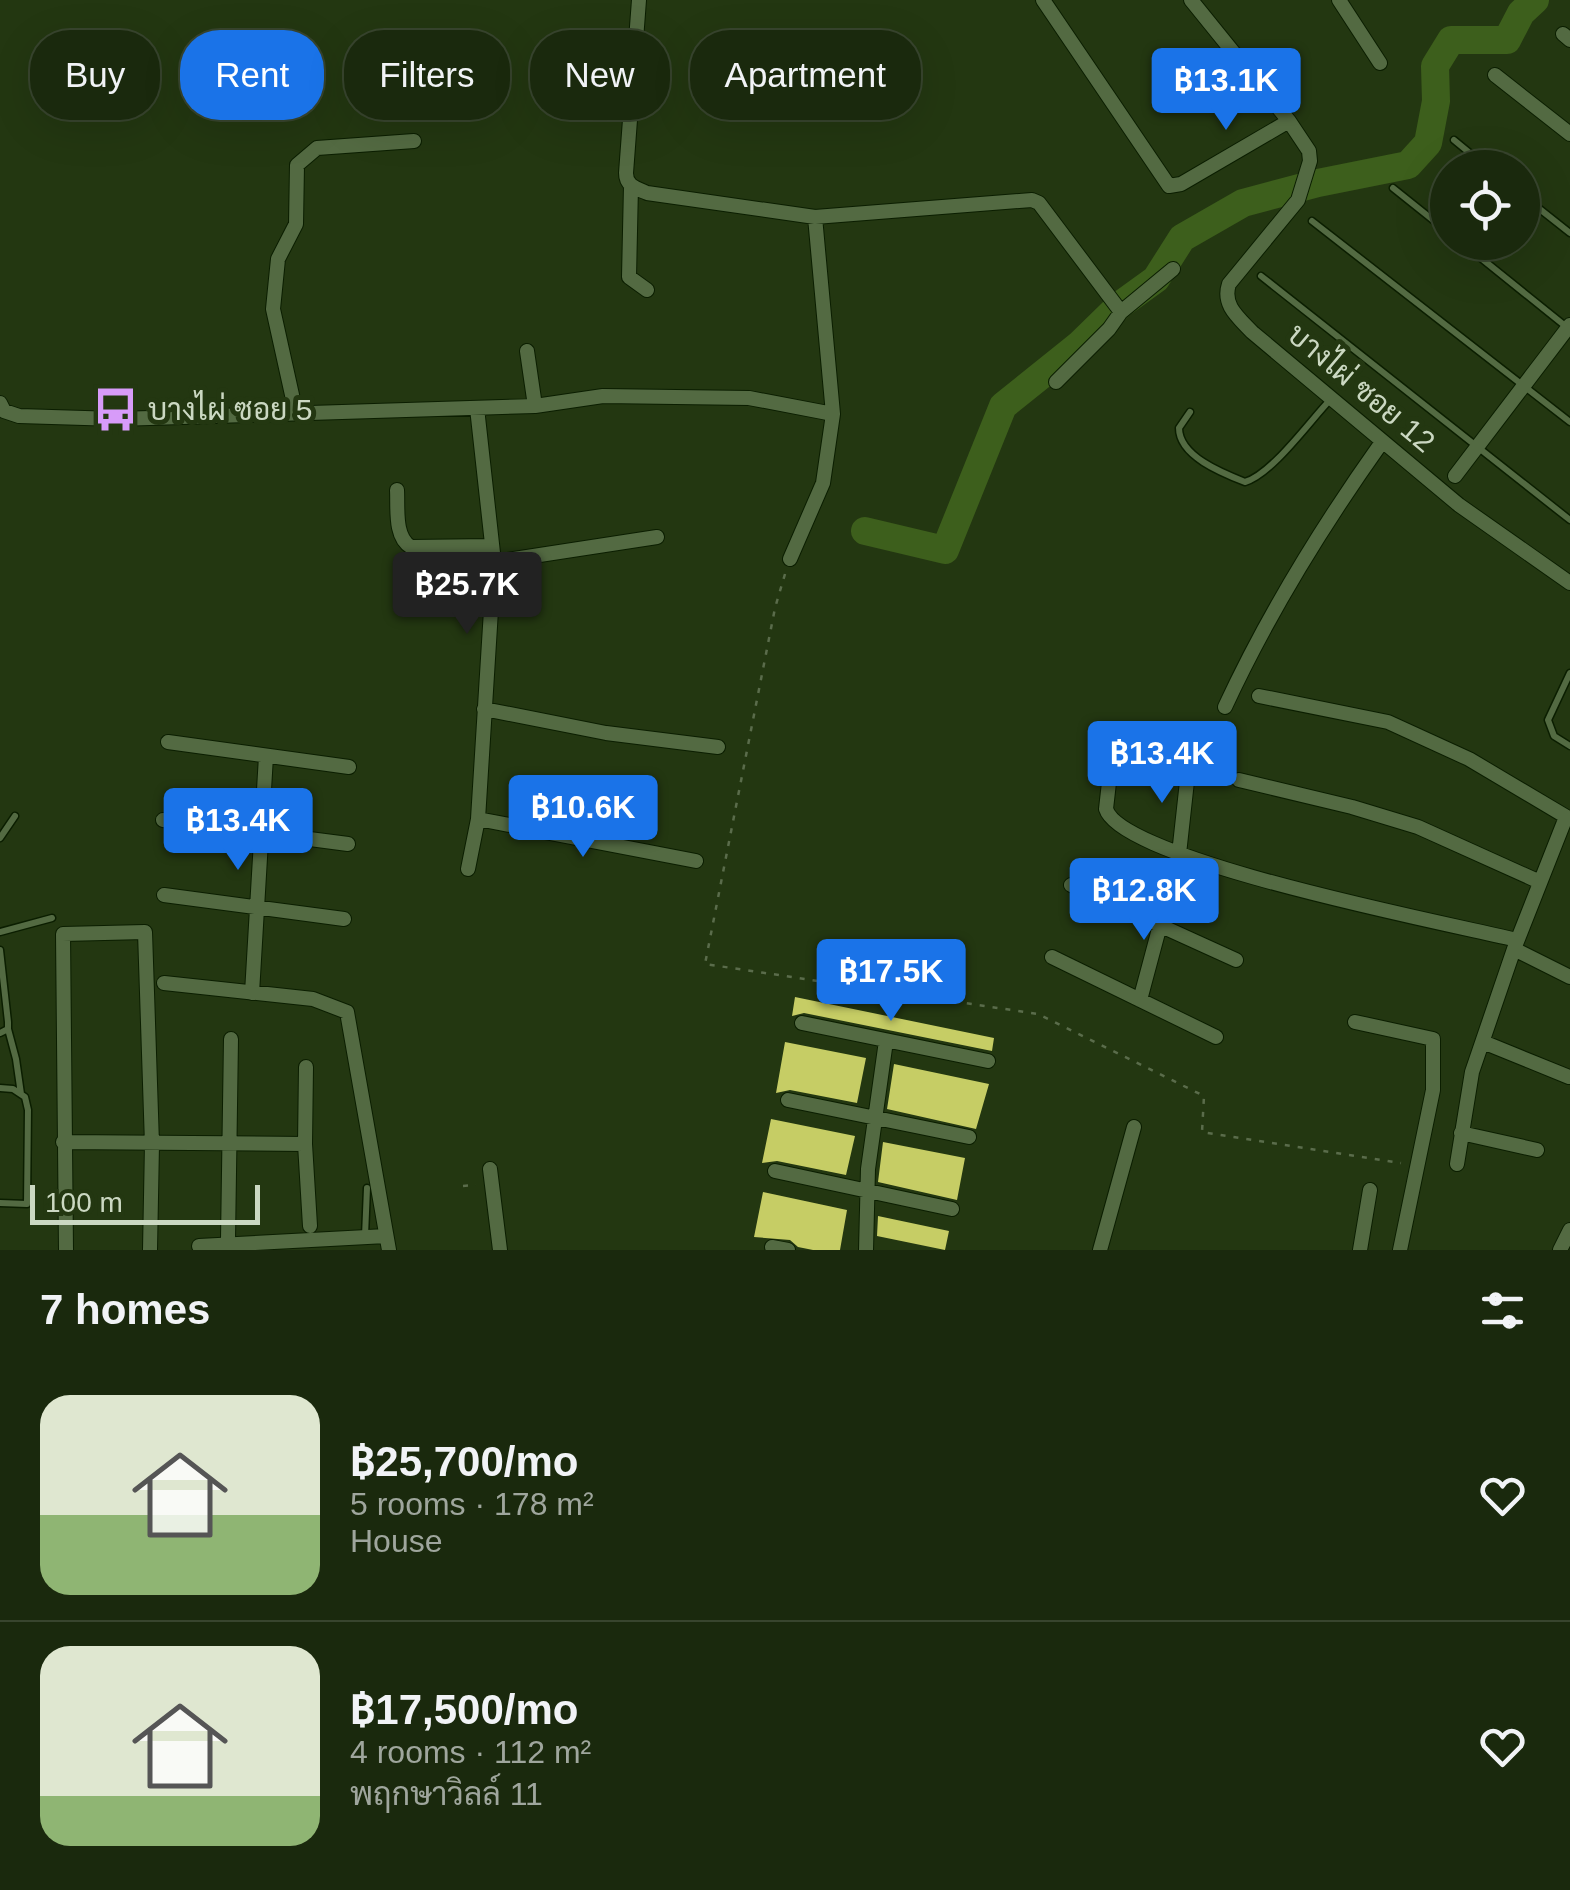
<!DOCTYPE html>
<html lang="en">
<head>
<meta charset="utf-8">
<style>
	body { margin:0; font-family:Helvetica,Sarabun,sans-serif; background:#27351b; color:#f1f3f6; height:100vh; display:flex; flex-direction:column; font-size:38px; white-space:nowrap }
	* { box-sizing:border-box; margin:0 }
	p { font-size:32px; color:#9fa69d }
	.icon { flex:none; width:55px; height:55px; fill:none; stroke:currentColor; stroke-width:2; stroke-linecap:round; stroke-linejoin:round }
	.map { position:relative; height:1250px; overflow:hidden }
	.drawer { display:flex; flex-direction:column; background:#1a290d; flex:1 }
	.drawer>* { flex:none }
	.guide { position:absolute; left:30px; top:30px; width:1000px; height:90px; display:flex; gap:20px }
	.fabs { position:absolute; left:1430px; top:150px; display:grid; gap:20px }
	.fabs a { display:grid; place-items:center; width:110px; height:110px; border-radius:50%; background:#1a290d; box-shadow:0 10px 40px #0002,0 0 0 2px #38452e; font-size:50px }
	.scale { position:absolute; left:30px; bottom:25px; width:230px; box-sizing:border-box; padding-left:10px; border:5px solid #cbd8c2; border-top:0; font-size:28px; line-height:35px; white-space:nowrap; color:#cbd8c2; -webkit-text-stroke:8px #233711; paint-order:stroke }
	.price { position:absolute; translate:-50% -85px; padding:0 22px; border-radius:10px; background:#1a73e8; color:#fff; font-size:32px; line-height:65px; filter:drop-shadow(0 2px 5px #0008) }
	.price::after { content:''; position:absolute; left:50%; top:60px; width:30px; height:22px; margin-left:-15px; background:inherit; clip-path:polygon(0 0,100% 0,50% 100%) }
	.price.current { background:#222; color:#fff }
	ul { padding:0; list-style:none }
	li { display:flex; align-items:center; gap:30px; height:250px; padding:0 40px }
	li+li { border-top:2px solid #38452e }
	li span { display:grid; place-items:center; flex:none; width:280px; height:200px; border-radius:30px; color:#555 }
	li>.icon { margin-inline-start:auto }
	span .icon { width:120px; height:120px; fill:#fffc; stroke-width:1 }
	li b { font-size:42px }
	h2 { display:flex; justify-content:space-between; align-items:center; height:120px; padding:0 40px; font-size:42px }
	.chip { padding:0 35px; border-radius:40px; background:#1a290d; box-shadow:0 10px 40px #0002,0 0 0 2px #38452e; font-size:35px; line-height:90px }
	.chip.current { background:#1a73e8; color:#fff }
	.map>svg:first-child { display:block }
</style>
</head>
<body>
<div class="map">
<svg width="1570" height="1250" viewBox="0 0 1570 1250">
	<rect width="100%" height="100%" fill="#233711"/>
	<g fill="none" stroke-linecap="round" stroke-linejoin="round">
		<path stroke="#3d5f1c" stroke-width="28" d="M865,531L945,550L1003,406L1079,345L1120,305L1156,279L1182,238L1243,203L1318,183L1408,165L1428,143L1436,101L1435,66L1451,40H1507L1521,13L1535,0"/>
	</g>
	<path fill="#c6cd65" d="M795,997L994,1038L992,1051L804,1013L792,1016Z
		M785,1042L866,1058L857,1103L790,1090L776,1093Z
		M894,1064L989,1084L976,1129L887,1109Z
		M771,1119L855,1136L846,1175L777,1161L762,1163Z
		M883,1142L965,1158L957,1200L878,1182Z
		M763,1192L847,1210L840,1250H813L798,1247L790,1240L754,1237Z
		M878,1216L949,1231L945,1250L877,1236Z"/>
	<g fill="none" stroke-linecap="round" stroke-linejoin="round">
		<defs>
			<path id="service" d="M1454,140L1488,168
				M1393,188L1448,232
				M1522,195L1570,233
				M1312,221L1570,422
				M1461,242L1569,329
				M1261,276L1570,520
				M1190,412L1179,428C1179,456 1222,473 1245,482C1272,474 1309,422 1330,400
				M1570,673L1548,720L1554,736L1570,746
				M0,838L15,816
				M0,932L52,918
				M0,950L8,1022V1029L0,1033
				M8,1029L16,1059L21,1094
				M0,1088L13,1089L25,1097L28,1110L27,1204L0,1203
				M365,1236L367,1188"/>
			<path id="minor" d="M639,0L626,173C626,186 636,188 647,193L815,217L1032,200L1039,203L1121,312L1109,329L1056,382
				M1043,0L1169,186L1181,184L1289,121
				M1191,0L1289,121L1309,151L1310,161L1298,200L1229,284C1222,305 1238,317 1252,332L1459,505L1570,583
				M1339,0L1380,63
				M1563,34L1570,40
				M1495,75L1570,134
				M631,186L629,277L647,290
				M1121,312L1173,269
				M527,351L535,406
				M0,403L4,411L19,416L117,419L535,406L603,396L749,398L833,414L815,217
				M296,413L273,309L278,259L296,224L297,165L317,148L414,141
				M1455,476L1570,325
				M397,490C398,508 394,537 411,547L491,546
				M790,559L823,483L833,414
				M494,562L657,537
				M1259,696L1388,722L1469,759L1570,819
				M1225,707C1268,614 1323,525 1382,442
				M484,709L606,733L718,747
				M168,742L349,767
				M1113,747L1106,809C1122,861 1455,925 1517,940
				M1239,780L1352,807L1418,827L1540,882
				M478,819L696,861
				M163,820L348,844
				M468,869L478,819L494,562L477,408
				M1071,885L1236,960
				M164,895L344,919
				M1514,949L1570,977
				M1052,957L1216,1037
				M164,983L313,999L347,1012L389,1250
				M252,993L266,756
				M1140,1000L1179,854L1189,763
				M1355,1022L1433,1039V1090L1400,1250
				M802,1023L988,1061
				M1483,1042L1569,1077
				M788,1100L969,1137
				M1461,1133L1537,1150
				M63,1142L305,1144L306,1067
				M305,1144L310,1226
				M1457,1164L1472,1072L1514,949L1566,817
				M490,1169L500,1250
				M775,1171L952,1209
				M228,1239L231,1039
				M199,1246L386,1236
				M772,1247L788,1250
				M66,1250L63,934L145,932L152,1144L150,1250
				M866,1250L868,1169L886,1041
				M1100,1250L1134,1127
				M1360,1250L1370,1190
				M1560,1250L1570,1230"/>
		</defs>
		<use href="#service" stroke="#0b1e00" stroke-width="9"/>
		<use href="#minor" stroke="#0b1e00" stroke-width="16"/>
		<path stroke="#5a6c4b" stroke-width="2.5" stroke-dasharray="5 8" stroke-linecap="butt" d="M785,574L775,608L705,964L1038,1014L1204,1096L1202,1132L1401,1163
			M463,1186L476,1185"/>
		<use href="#service" stroke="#536a42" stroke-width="6"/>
		<use href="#minor" stroke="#536a42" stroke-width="14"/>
	</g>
	<defs>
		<symbol id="bus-bare" viewBox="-9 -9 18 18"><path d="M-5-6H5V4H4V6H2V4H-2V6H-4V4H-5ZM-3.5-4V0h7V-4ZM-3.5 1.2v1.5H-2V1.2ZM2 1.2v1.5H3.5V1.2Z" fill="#d79bf9" stroke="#233711" stroke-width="2.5" paint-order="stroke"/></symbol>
	</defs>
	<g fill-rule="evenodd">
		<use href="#bus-bare" x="84" y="378" width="63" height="63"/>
	</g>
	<g text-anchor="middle" stroke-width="10" stroke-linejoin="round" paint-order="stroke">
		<g font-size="30" fill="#cbd8c2" stroke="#233711">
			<text transform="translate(1361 388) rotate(40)" y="10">บางไผ่ ซอย 12</text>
		</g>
		<g font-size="30" fill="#cbd8c2" stroke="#233711" text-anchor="start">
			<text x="148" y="420">บางไผ่ ซอย 5</text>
		</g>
	</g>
</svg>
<div class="fabs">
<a><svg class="icon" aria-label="locate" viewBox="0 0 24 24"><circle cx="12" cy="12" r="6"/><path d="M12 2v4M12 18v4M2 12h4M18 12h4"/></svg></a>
</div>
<div class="scale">100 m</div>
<b class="price" style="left:1226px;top:133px">฿13.1K</b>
<b class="price current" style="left:467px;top:637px">฿25.7K</b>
<b class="price" style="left:1162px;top:806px">฿13.4K</b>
<b class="price" style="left:583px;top:860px">฿10.6K</b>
<b class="price" style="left:238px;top:873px">฿13.4K</b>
<b class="price" style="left:1144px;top:943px">฿12.8K</b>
<b class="price" style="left:891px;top:1024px">฿17.5K</b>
<div class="guide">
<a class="chip">Buy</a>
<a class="chip current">Rent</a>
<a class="chip">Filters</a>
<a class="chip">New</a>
<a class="chip">Apartment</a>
</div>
</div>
<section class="drawer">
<h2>7 homes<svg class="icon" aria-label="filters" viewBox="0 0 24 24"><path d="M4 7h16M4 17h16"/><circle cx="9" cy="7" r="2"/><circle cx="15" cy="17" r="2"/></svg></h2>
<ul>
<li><span style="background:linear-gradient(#dfe7d0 60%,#8fb573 0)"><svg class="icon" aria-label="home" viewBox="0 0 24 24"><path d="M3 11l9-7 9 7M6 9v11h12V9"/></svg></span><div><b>฿25,700/mo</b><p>5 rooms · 178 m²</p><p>House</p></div><svg class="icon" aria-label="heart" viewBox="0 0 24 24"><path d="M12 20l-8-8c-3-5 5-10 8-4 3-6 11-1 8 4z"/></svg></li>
<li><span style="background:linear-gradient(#dfe7d0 75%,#8fb573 0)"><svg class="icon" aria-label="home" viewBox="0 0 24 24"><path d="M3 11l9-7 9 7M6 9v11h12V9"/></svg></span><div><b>฿17,500/mo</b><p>4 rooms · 112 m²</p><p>พฤกษาวิลล์ 11</p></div><svg class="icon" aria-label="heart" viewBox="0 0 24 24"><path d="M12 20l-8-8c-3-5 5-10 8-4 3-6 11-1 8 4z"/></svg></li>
</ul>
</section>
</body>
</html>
